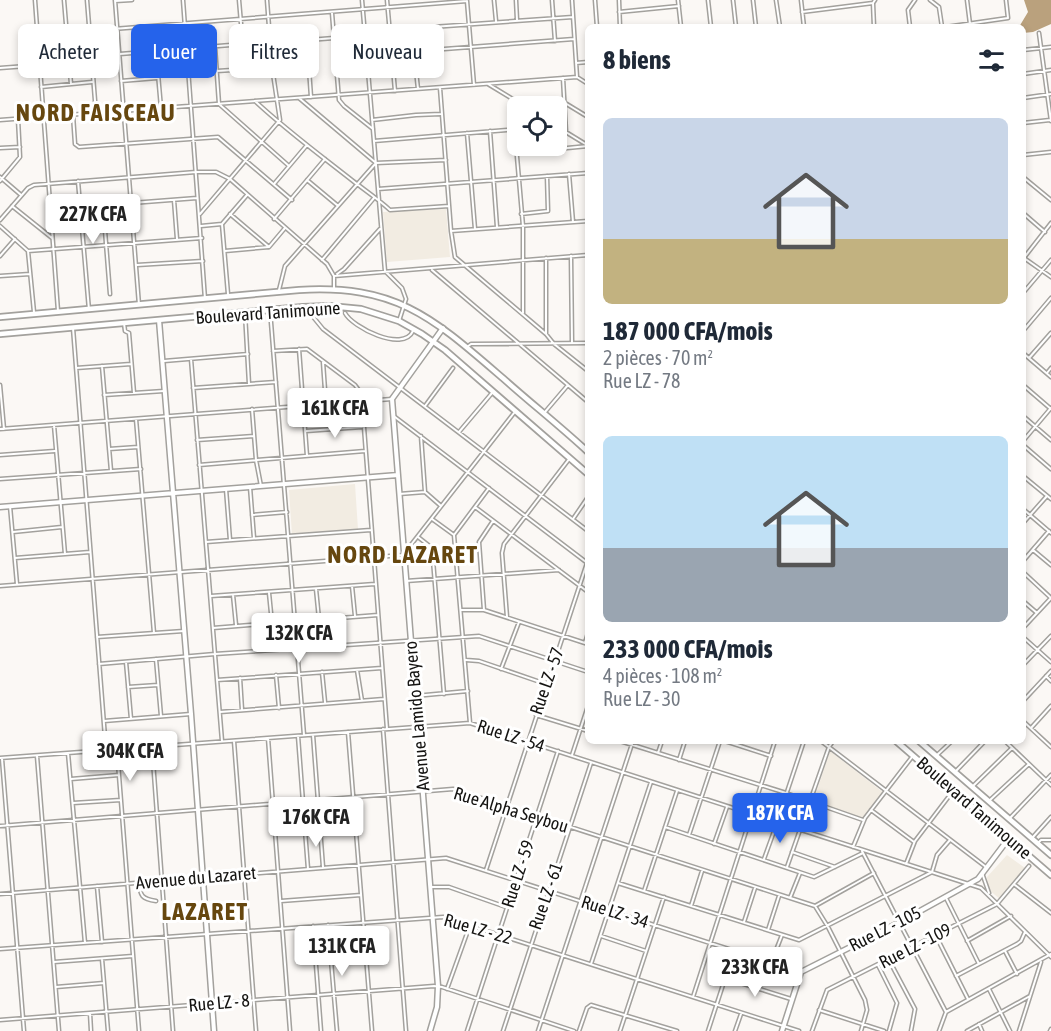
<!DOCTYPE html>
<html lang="fr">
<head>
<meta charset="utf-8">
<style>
	body { margin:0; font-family:"Asap Condensed",sans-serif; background:#f6f6f7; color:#1f2937; height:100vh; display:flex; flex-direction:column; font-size:22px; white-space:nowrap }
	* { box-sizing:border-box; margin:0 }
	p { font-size:20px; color:#747a83 }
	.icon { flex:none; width:33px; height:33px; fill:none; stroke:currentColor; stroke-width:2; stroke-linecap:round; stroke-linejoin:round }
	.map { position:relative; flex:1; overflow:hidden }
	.panel { position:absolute; left:585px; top:24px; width:441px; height:720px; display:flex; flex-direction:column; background:#fff; border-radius:9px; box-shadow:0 3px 9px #0003 }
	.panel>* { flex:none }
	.banner { position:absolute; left:18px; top:24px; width:477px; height:54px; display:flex; gap:12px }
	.tools { position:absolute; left:507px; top:96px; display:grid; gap:12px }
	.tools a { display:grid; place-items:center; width:60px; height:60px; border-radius:9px; background:#fff; box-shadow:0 3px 9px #0003; font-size:30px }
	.price { position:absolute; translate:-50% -51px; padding:0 14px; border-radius:6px; background:#fff; color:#222; font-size:20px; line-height:39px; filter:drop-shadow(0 2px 3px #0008) }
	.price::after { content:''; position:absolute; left:50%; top:36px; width:18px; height:14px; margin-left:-9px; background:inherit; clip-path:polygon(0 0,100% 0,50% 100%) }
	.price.active { background:#2563eb; color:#fff }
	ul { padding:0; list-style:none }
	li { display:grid; align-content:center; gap:12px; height:318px; padding:0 18px }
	li span { display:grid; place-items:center; height:186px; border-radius:9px; color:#555 }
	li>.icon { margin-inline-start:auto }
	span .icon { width:108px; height:108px; fill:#fffc; stroke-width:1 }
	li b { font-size:26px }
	h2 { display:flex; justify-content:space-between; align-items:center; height:72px; padding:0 18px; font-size:26px }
	.tag { padding:0 21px; border-radius:9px; background:#fff; box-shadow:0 3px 9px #0003; font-size:21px; line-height:54px }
	.tag.active { background:#2563eb; color:#fff }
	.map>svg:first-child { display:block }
</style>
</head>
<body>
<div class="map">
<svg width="1051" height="1031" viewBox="0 0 1051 1031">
	<rect width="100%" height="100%" fill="#fbf8f5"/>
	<path fill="#f2ece2" d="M446,209L450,257L387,262L383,212Z
		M355,484L358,529L292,535L289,490Z
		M830,751L884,793L862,819L813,802Z
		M1007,855L1025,868L1001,900L988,889L987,877Z"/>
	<path fill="#baa17d" d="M1024,0H1051V24L1033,32L1023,33V27H1019L1028,12Z"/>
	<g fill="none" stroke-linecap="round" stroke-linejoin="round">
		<defs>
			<path id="street" d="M35,0L58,311
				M64,0L71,84
				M87,0L96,113
				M115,0L139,305
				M183,0L205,299
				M239,0L245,70
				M362,0L385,271L402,288L406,299L399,321
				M387,0L395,91
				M494,0L496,21
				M516,0L517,20
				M552,0L555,41
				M572,0L577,77
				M595,0L597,27
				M619,0L620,27
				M678,0L681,27
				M708,0L711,27
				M733,0L736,27
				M753,0L756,27
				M776,0L780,27
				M801,0L804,27
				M930,0L939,7L942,27
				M967,0L970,24
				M115,1L132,0
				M467,1L474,85
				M619,12L679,6
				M802,12L873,3
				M332,13L339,100L344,106L373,129
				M874,27L873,3L875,0
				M910,27L908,10L915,0
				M946,27L1008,18L1006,0
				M390,30L573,17
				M1039,33L1051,121
				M37,35L467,1
				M307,40L311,97
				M271,43L334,38
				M215,47L219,104L289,166
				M366,50L391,49
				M1023,50L1051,47
				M156,51L161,108
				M414,52L418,89
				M392,53L574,39
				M120,54L243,44
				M576,63L588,62
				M0,68L40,65
				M217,71L308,65
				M1023,74L1051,70
				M563,78L566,132
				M121,81L157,78
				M488,84L524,106
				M41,87L92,82
				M440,88L451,231L455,257L546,334L554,344L588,371
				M299,98L376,163L446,160
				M1023,98L1051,94
				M512,99L523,226V313
				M255,101C286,130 320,155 353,181C366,191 378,199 390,210L449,206
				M565,103L588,117
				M73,115L75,144L79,147L218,137L292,200
				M0,120L577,77L588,84
				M372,120L416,115L441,114
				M1023,123L1050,120
				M556,126L587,145
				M490,131L497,227
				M467,133L475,229
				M374,141L518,129
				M0,148L20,147
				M516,153L588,146
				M1023,155L1051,152
				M569,174L573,222
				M0,177L21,195
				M1023,177L1051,200
				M307,180L337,205
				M0,181L20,157L18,119
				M78,181L89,310
				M274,184L307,145
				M378,189L588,173
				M174,200L177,239
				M103,205L110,294
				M12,206L52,238
				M80,207L197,198
				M1023,213L1045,232
				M200,214L280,120L272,67L267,0
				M230,214L269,247
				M521,214L548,211L547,176
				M274,219L325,159
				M0,220L28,188L34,185L196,172H216L230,179L327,264L334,276V289
				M222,224L228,294
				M0,226L28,251L34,312
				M201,226L222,224L247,195
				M451,231L588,221
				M28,251L202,238
				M225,251L269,247L285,228
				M0,256L15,239
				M571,256L572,343
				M546,258V334
				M1024,258L1051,277
				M1023,259L1051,223
				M322,260L374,198
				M137,265L203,261
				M432,270L588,402
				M337,274L344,269L380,229
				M0,276L30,274
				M334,276L588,255
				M279,290L285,266L376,163
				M1023,293L1051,260
				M309,307L314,318L323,329L588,531
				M270,310L304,735
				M245,313L249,384
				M345,313C352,327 403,353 413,331
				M124,323L125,331L129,333L134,393
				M73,328L106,750
				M1023,331L1051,298
				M467,347L471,344L588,343
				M299,349L307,456
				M273,351L307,349L355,385L358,389L362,401L387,729
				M1023,353L1051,377
				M1029,358L1051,333
				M191,359L222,741
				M164,361L248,354
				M323,362L326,404
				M102,366L111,471
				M76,368L131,364
				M1047,373L1051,368
				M0,385L4,429
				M1023,385L1051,409
				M193,388L276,382
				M104,395L164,391
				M425,406L453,368
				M252,409L256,460L261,486
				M545,412L568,385
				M1023,416L1051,440
				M395,417L586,562
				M136,419L154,633
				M54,425L65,554
				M0,429L392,399
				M306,431L362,427
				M459,432L492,393
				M421,436L425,492L441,506
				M197,440L254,436
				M1023,441L1051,408
				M1023,445L1051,469
				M109,449L138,447
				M0,455L55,451
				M199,465L365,451
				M1023,476L1051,499
				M0,479L141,469
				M250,487L254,538
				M226,489L230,540
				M399,494L425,492
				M10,506L17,584
				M475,507L588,592
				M1023,509L1051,533
				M252,515L287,512
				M432,519L454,535
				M573,519L588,497
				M1023,523L1047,496
				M13,532L62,527
				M418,537L432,548L444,694
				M206,542L371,530
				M1033,550L1051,565
				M15,558L90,552
				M1023,561L1049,531
				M1023,572L1051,598
				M406,581L559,570
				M0,586L403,555L514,413
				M352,586L355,616
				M316,589L319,619
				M269,593L272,623
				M233,595L236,625
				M211,596L375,584
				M1023,601L1037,613
				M461,610H484L588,644
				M484,610L479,542L493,521
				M507,617L502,553L504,544L570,458
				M213,628L378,615
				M1023,628L1051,598
				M97,637L184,631
				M1023,637L1051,662
				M585,643L588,633
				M156,659L161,716
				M466,660L479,661L546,684
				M126,662L131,719
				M99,664L215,654L479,636L588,672
				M1023,665L1051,636
				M501,669L519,622
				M357,670L362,701
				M322,672L325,702
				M276,675L279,708
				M1046,676L1051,681
				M240,678L242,710
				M217,680L382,668
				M128,687L158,685
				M415,696L468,691
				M1023,701L1051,671
				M220,712L384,699
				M536,715L588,731
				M104,721L191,714
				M1023,721L1051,747
				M470,723L454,535L489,488
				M1031,728L1051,706
				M383,729L406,1031
				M348,732L372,1031
				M313,735L318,801
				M298,736L303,802
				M268,738L290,1031
				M234,741L256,1031
				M620,741L786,793L863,820
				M725,741L771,756
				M821,741L986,867
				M1005,741L1051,785
				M152,747L173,1031
				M117,750L139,1031
				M68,753L85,943
				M658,753L662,741
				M572,755L588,706
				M37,756L59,1031
				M936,756L952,741
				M0,758L470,723L981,888L1051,957
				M2,759L24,1031
				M679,760L685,741
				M956,771L985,741
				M71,779L119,775
				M972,787L1012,748
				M787,792L804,741
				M989,801L1029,764
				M73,803L121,800
				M871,810L914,842
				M1010,818L1051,775
				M0,826L453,789L815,906L828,927L865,1000L867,1010L861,1031
				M665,827L814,877L863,853
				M320,828L323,867
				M305,830L308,869
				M276,831L355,826
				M689,835L720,741
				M1033,837L1051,817
				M1038,843L1041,840H1051
				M714,844L727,807
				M853,847L865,818L912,757
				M862,851L946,1012
				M792,852L835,867
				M764,859L777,823
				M906,864L915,841L953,791
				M787,867L829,747L833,741
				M486,870L588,560
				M932,872L937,855L950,840
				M982,873L989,893
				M139,882C140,896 142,899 156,901
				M618,883L799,940L932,872
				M1015,885L1051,913
				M97,886L102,942
				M431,887H449L506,907
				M644,891L677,791
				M0,894L446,858L800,972
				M790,898L800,873
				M946,898L979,964
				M281,901L361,895
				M691,906L702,871
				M815,906L874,873
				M744,922L755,888
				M328,925L337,1031
				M313,926L321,1031
				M768,930L779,896
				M601,936L646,951
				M936,936L968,999
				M967,941L1011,916
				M0,949L443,917L799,1031
				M1005,951L1017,974
				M102,959L108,1031
				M889,960L915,1009L911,1031
				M54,962L133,956
				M771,963L782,935
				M591,964L651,782
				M878,965L897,1003L889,1031
				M956,976L1017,944L1021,941L1025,932
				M725,978L791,999
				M56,987L104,983
				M447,989L470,925
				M989,989L1010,1031
				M693,997L775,741
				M819,1010L884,1031
				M90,1013L91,1031
				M0,1020L434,986L442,987L574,1031
				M979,1024L982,1031
				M467,1031L558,751
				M503,1031L591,763
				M538,1031L633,741
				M579,1031L587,1008L591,1005L677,1031
				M620,1031L664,897
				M708,1031L734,951
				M735,1031L741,1014
				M812,1031L827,990L997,904L1029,866
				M939,1031L946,1012L1051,954
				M967,1031L1030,996
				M1019,1031L1041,962
				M1050,1031L1051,1029"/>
			<path id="secondary" d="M159,320L191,714L214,1031
				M0,507L398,475
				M430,1031L437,1007L438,986L392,399L443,328
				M782,1031L801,972L900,922L978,879L1009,838"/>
			<path id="primary" d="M0,317L299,290C398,284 434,319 505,380C532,404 561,427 588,452
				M0,334L303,307L330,306L361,309L399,321L422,334L445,350L588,474
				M896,741L1051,875
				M919,741L1051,855"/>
		</defs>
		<use href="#street" stroke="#a3a19d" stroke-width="5"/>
		<use href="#secondary" stroke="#a3a19d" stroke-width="7"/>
		<use href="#primary" stroke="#a3a19d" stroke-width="8"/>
		<use href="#street" stroke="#fff" stroke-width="2"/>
		<use href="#secondary" stroke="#fff" stroke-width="4"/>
		<use href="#primary" stroke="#fff" stroke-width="4.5"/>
	</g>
	<g text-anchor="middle" stroke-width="6" stroke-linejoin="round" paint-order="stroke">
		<g font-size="18" fill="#151412" stroke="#fff">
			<text transform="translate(268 313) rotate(-4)" y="6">Boulevard Tanimoune</text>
			<text transform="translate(547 681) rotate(-71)" y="6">Rue LZ - 57</text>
			<text transform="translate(417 716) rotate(-95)" y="6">Avenue Lamido Bayero</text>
			<text transform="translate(511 736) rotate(18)" y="6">Rue LZ - 54</text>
			<text transform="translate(974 808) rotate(41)" y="6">Boulevard Tanimoune</text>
			<text transform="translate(511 810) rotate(17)" y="6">Rue Alpha Seybou</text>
			<text transform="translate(518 874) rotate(-72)" y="6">Rue LZ - 59</text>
			<text transform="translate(196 878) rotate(-5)" y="6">Avenue du Lazaret</text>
			<text transform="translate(546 896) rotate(-71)" y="6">Rue LZ - 61</text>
			<text transform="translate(615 912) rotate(18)" y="6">Rue LZ - 34</text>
			<text transform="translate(478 929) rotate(16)" y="6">Rue LZ - 22</text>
			<text transform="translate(885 929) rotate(-27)" y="6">Rue LZ - 105</text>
			<text transform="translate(915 946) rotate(-27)" y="6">Rue LZ - 109</text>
			<text transform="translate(219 1003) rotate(-5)" y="6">Rue LZ - 8</text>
		</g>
		<g font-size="24" font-weight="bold" letter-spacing="1.5" fill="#66470f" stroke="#fff">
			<text x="96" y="121">NORD FAISCEAU</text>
			<text x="403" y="563">NORD LAZARET</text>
			<text x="205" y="920">LAZARET</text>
		</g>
	</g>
</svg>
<div class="tools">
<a><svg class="icon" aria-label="locate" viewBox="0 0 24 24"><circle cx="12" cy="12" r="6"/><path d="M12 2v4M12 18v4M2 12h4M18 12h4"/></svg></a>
</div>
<b class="price" style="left:93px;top:245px">227K CFA</b>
<b class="price" style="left:335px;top:439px">161K CFA</b>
<b class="price" style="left:299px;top:664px">132K CFA</b>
<b class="price" style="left:130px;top:782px">304K CFA</b>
<b class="price active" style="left:780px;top:844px">187K CFA</b>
<b class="price" style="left:316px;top:848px">176K CFA</b>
<b class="price" style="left:342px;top:977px">131K CFA</b>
<b class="price" style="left:755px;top:998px">233K CFA</b>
<div class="banner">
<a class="tag">Acheter</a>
<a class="tag active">Louer</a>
<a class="tag">Filtres</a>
<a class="tag">Nouveau</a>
</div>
<section class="panel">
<h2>8 biens<svg class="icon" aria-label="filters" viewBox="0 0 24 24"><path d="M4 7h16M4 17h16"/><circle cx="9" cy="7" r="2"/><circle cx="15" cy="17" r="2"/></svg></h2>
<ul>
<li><span style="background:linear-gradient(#c9d6e8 65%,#c2b280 0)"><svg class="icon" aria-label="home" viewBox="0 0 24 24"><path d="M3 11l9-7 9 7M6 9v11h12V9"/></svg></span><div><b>187 000 CFA/mois</b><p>2 pièces · 70 m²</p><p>Rue LZ - 78</p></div></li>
<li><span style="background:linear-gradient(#bfe0f5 60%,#9aa5b1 0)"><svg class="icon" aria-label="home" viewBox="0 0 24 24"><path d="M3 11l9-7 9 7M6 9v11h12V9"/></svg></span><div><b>233 000 CFA/mois</b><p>4 pièces · 108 m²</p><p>Rue LZ - 30</p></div></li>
</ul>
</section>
</div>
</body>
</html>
